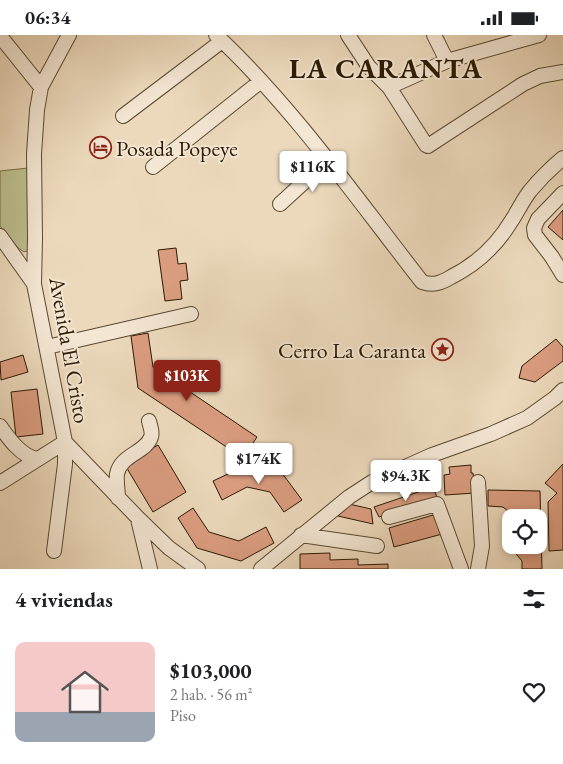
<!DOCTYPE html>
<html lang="es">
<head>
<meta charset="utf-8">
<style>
	body { margin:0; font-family:"EB Garamond",serif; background:#f2f2f2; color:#202124; height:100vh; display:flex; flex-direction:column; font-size:19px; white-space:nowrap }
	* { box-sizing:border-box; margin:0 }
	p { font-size:16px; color:#757577 }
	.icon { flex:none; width:28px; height:28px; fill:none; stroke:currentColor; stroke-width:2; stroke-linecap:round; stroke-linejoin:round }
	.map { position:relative; height:534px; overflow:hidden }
	.drawer { display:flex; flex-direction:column; background:#fff; flex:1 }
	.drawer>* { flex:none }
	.tools { position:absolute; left:502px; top:474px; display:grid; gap:10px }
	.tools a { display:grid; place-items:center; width:45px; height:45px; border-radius:10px; background:#fff; box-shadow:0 2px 8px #0003; font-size:25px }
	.price { position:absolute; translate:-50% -42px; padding:0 11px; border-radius:5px; background:#fff; color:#222; font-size:16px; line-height:32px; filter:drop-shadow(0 1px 2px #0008) }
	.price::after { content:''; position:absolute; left:50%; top:30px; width:15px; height:11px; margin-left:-8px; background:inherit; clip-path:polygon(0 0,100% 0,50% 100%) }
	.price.on { background:#8f2418; color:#fff }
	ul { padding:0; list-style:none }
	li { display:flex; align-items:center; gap:15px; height:125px; padding:0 15px }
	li+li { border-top:1px solid #e0e0e0 }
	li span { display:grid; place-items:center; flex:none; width:140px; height:100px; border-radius:10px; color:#555 }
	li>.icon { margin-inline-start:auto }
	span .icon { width:60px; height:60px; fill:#fffc; stroke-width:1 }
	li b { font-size:21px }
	h2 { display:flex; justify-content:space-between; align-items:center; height:60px; padding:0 15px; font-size:21px }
	.status { display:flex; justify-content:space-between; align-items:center; height:35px; padding:0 25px; background:#fff; direction:ltr }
	.status svg { height:14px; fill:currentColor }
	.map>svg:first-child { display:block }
</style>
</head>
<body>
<div class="status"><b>06:34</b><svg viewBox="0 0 49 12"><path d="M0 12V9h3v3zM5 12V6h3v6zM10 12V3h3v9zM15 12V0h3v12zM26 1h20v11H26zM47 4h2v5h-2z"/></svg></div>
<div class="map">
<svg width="563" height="534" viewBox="0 0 563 534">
	<rect width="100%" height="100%" fill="#ecd9bc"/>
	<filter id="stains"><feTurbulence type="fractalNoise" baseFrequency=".004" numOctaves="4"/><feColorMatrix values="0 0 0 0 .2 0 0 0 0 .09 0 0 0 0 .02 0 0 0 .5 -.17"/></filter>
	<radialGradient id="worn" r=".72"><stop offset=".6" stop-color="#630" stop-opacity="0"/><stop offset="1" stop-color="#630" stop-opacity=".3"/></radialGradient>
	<path fill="#bcbe8d" stroke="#746c48" d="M28,133L30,215L24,217L17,212L0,191V136Z"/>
	<path fill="#db9d80" stroke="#2b1902" d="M563,175V205L548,192Z
		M176,213L178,229L186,228L188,245L180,246L182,264L165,266L158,215Z
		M148,298L153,332L257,402L243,423L138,353L131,301Z
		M556,304L563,312V326L535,347L519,343L522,331Z
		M23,320L28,337L1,345L0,327Z
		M37,354L43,399L16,402L11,357Z
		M158,410L186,457L153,477L125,430Z
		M563,429V515L549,516L548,467L557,458L545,448Z
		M471,430V438H473L475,458L445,460L444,440L450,439L449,432Z
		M245,431L282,438L302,465L284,477L270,457L247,452L222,465L213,446Z
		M433,452L437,462L379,482L374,472Z
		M488,455L540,456L542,534H522V526L512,514L515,510H539V482H515L503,472L488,471Z
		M349,469L371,474L373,489L338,481Z
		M193,473L209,497L239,506L266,492L274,508L241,526L197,513L178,483Z
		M440,478L446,498L394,512L389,493Z
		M330,518V525L358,524V530L388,529V534H300V519Z"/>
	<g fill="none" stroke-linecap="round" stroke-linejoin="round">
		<defs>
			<path id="minor" d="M69,0L41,52L37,75L34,119L35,203L34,249L65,407L138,483L169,513L198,534
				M216,0C293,72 357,164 422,247C433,251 441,248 451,242C477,229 497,210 512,185C518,176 523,165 530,156C540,144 551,133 563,123
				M348,0L369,32L389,52L426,110L428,111L523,49L540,41L563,37
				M434,0L447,26
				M0,1L41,52
				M389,52L447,26L539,0
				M123,81L222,6
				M153,132L261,46
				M563,158L538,184L534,193L535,200L552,222L563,240
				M280,169L327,126
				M0,201L34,249
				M47,312L191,279
				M0,391C9,404 21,421 37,424
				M0,448L65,407
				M118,463C118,455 116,447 117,439C121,419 146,418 151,402C153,397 150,391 149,386
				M389,482L437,469L461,534
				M138,484L150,534
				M301,500L377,511
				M54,516L65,429V407
				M261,534L349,462L372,447L432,420L491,399L527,383L555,363L563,355
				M478,534L482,511L478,447"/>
		</defs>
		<use href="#minor" stroke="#5b4930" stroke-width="16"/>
		<use href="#minor" stroke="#f3e6d3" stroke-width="14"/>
	</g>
	<defs>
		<symbol id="hotel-ring" viewBox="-11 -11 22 22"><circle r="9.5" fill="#f3e6d3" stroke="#8f2418" stroke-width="1.5"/><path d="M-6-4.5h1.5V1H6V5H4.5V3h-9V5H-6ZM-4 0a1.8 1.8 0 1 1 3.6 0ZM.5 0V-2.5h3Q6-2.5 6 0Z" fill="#8f2418"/></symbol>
		<symbol id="sight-ring" viewBox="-11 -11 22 22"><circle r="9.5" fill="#f3e6d3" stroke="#8f2418" stroke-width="1.5"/><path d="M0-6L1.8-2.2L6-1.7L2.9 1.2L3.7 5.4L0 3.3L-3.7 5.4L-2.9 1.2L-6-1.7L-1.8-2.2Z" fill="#8f2418"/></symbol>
	</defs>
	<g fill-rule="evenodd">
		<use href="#hotel-ring" x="88" y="100" width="25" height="25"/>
		<use href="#sight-ring" x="430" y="302" width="25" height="25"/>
	</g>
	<g text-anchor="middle" stroke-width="4" stroke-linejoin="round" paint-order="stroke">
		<g font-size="22" fill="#2b1902" stroke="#f3e6d3" text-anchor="start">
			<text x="116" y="121">Posada Popeye</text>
			<text x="426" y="323" text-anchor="end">Cerro La Caranta</text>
		</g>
		<g font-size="22" fill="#2b1902" stroke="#f3e6d3">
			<text transform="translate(70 315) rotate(80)" y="8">Avenida El Cristo</text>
		</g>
		<g font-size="28" font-weight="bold" letter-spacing="1" fill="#2b1902" stroke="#f3e6d3">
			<text x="386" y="43">LA CARANTA</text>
		</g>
	</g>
	<rect width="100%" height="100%" filter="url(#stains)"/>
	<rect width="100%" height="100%" fill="url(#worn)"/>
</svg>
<div class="tools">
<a><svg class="icon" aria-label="locate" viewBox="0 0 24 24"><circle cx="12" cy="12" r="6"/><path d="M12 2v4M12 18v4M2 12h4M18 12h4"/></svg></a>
</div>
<b class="price" style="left:313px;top:158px">$116K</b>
<b class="price on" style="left:187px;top:367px">$103K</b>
<b class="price" style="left:259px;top:450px">$174K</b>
<b class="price" style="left:406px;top:467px">$94.3K</b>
</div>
<section class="drawer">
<h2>4 viviendas<svg class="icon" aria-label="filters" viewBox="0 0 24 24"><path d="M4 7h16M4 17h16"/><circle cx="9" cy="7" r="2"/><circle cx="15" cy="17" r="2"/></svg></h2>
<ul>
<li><span style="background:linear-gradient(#f6c9c9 70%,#9aa5b1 0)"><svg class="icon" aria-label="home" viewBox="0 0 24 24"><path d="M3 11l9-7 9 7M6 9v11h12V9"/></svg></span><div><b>$103,000</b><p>2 hab. · 56 m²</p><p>Piso</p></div><svg class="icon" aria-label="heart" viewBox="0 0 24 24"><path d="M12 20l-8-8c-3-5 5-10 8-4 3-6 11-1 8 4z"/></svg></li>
</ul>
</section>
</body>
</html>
